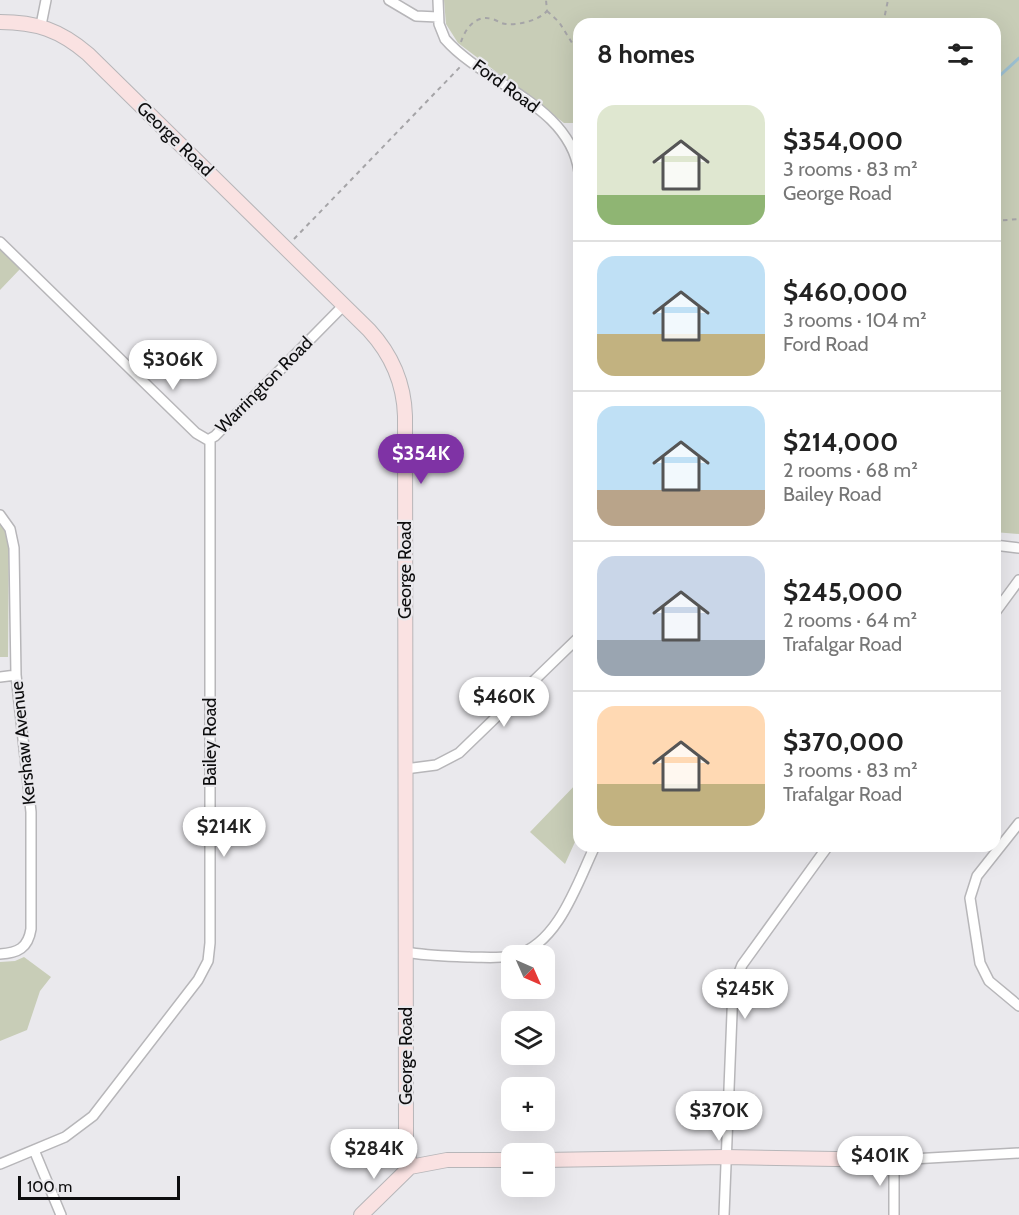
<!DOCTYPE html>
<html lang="en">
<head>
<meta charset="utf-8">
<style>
	body { margin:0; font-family:Cabin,sans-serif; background:#f2f2f2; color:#222; height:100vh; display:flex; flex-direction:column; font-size:22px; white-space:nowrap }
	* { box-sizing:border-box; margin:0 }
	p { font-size:20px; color:#767676 }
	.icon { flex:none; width:33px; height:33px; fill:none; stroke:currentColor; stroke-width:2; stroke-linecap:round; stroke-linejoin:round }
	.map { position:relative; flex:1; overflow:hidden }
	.panel { position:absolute; left:573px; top:18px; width:428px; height:834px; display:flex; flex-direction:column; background:#fff; border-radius:18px; box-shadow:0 6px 24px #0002 }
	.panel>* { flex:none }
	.needle { width:39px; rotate:135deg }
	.controls { position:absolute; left:501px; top:945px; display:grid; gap:12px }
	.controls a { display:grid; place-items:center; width:54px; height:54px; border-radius:12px; background:#fff; box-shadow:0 6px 24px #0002; font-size:30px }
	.scale { position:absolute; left:18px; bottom:15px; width:162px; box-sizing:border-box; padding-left:6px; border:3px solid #0d0d0e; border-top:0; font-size:16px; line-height:21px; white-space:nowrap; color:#0d0d0e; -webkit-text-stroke:4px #eae9ed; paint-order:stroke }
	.price { position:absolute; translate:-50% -51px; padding:0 14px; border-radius:21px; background:#fff; color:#222; font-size:20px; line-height:39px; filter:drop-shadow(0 2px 3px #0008) }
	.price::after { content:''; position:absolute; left:50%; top:36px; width:18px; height:14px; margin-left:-9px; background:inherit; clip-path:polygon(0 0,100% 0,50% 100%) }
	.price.current { background:#7f33a5; color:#fff }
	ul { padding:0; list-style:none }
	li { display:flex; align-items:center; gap:18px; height:150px; padding:0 24px }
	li+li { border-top:2px solid #e0e0e0 }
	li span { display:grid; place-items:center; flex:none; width:168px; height:120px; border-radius:18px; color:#555 }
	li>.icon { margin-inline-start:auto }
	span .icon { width:72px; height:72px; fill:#fffc; stroke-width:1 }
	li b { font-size:26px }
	h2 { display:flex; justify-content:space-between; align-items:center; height:72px; padding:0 24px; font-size:26px }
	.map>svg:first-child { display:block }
</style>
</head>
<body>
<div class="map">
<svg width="1019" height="1215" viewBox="0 0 1019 1215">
	<rect width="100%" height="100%" fill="#eae9ed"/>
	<path fill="#c8cdb7" d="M444,0H1019V534L994,532V24H579V123H564L458,43L446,24Z
		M0,247L21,268L0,290Z
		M0,518L9,527L8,657H0Z
		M579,781V833L565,864L530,832Z
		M24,957L51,977L40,991L27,1030L0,1041V962L15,961Z"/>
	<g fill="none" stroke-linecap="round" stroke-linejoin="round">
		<path stroke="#9dc0d2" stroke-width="3" d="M994,81L1019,58"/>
		<defs>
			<path id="street" d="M389,0L416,16L438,17
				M438,0L439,24L445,39C484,84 570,105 579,172
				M41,25L46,0
				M0,242L196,433L208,440L215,436L344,305
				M0,515L10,529L14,548L16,675L31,812V929C28,948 18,953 0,954
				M994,545L1019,548
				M994,614L1019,580
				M0,677L16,675
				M405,769L436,765L459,753L579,637
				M1019,823L977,876L970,898L980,963L989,981L1019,1006
				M406,952C427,956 448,956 470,957C485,957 501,959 516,955C559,943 578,881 595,846
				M34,1150L61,1215
				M0,1164L65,1137L93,1116L198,980L208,961L210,943V439
				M724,1215L733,988L742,965L828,846
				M894,1215V1160L1019,1153"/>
			<path id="secondary" d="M0,22C36,22 60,30 88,54L369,330C392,355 404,382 405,416L406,1138L410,1167
				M544,1160L725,1157L894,1160
				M361,1215L410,1167L447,1160H512"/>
		</defs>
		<use href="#street" stroke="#b7b6b9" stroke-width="12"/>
		<use href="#secondary" stroke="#b7b6b9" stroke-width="16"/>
		<path stroke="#a5a4a7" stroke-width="2" stroke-dasharray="4.5 4.5" stroke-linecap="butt" d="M547,11L559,22L579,54
			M883,24L888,0
			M461,42C465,29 476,14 492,19C497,20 501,24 506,24C519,25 538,21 547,11L546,0
			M994,221L1019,219
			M294,239L461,66"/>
		<use href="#street" stroke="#fff" stroke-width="9"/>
		<use href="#secondary" stroke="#fae2e2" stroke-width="14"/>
	</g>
	<g text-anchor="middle" stroke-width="4.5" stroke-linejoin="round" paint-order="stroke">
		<g font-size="18" fill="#0d0d0e" stroke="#eae9ed">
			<text transform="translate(506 86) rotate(36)" y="6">Ford Road</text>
			<text transform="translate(175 139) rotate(44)" y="6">George Road</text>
			<text transform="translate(264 385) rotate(-45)" y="6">Warrington Road</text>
			<text transform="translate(405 570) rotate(-90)" y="6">George Road</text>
			<text transform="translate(210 742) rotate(-90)" y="6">Bailey Road</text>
			<text transform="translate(23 743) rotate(-96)" y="6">Kershaw Avenue</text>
			<text transform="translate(406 1056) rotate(-90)" y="6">George Road</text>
		</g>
	</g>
</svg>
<div class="controls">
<a><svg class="needle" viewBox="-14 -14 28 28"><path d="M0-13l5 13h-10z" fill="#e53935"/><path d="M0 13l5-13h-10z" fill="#767676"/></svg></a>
<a><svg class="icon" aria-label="layers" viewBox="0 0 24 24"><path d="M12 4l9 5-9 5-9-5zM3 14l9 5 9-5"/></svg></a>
<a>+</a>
<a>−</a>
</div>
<div class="scale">100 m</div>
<b class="price" style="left:173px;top:391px">$306K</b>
<b class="price current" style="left:421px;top:485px">$354K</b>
<b class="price" style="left:504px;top:728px">$460K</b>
<b class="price" style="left:224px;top:858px">$214K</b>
<b class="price" style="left:745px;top:1020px">$245K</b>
<b class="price" style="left:719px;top:1142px">$370K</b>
<b class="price" style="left:374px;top:1180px">$284K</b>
<b class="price" style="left:880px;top:1187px">$401K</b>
<section class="panel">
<h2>8 homes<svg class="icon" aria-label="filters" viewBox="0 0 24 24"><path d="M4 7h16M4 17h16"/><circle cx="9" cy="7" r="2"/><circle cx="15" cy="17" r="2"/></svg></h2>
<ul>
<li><span style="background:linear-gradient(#dfe7d0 75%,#8fb573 0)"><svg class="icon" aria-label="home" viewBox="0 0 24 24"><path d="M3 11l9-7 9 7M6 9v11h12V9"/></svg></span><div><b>$354,000</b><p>3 rooms · 83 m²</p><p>George Road</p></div></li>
<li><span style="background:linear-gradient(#bfe0f5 65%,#c2b280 0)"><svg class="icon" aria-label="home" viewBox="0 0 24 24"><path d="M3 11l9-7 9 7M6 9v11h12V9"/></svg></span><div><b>$460,000</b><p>3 rooms · 104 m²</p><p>Ford Road</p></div></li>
<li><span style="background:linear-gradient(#bfe0f5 70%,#b9a48a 0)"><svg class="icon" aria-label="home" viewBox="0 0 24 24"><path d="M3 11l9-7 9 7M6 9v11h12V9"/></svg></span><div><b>$214,000</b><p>2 rooms · 68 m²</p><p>Bailey Road</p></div></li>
<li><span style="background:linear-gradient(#c9d6e8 70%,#9aa5b1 0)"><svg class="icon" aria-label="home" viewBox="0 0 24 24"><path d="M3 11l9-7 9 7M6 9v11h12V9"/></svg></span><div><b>$245,000</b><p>2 rooms · 64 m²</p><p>Trafalgar Road</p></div></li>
<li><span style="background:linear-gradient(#ffd9b3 65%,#c2b280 0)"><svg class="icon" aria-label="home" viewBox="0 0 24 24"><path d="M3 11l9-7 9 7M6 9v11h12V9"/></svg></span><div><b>$370,000</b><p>3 rooms · 83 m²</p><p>Trafalgar Road</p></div></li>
</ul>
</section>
</div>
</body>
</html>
